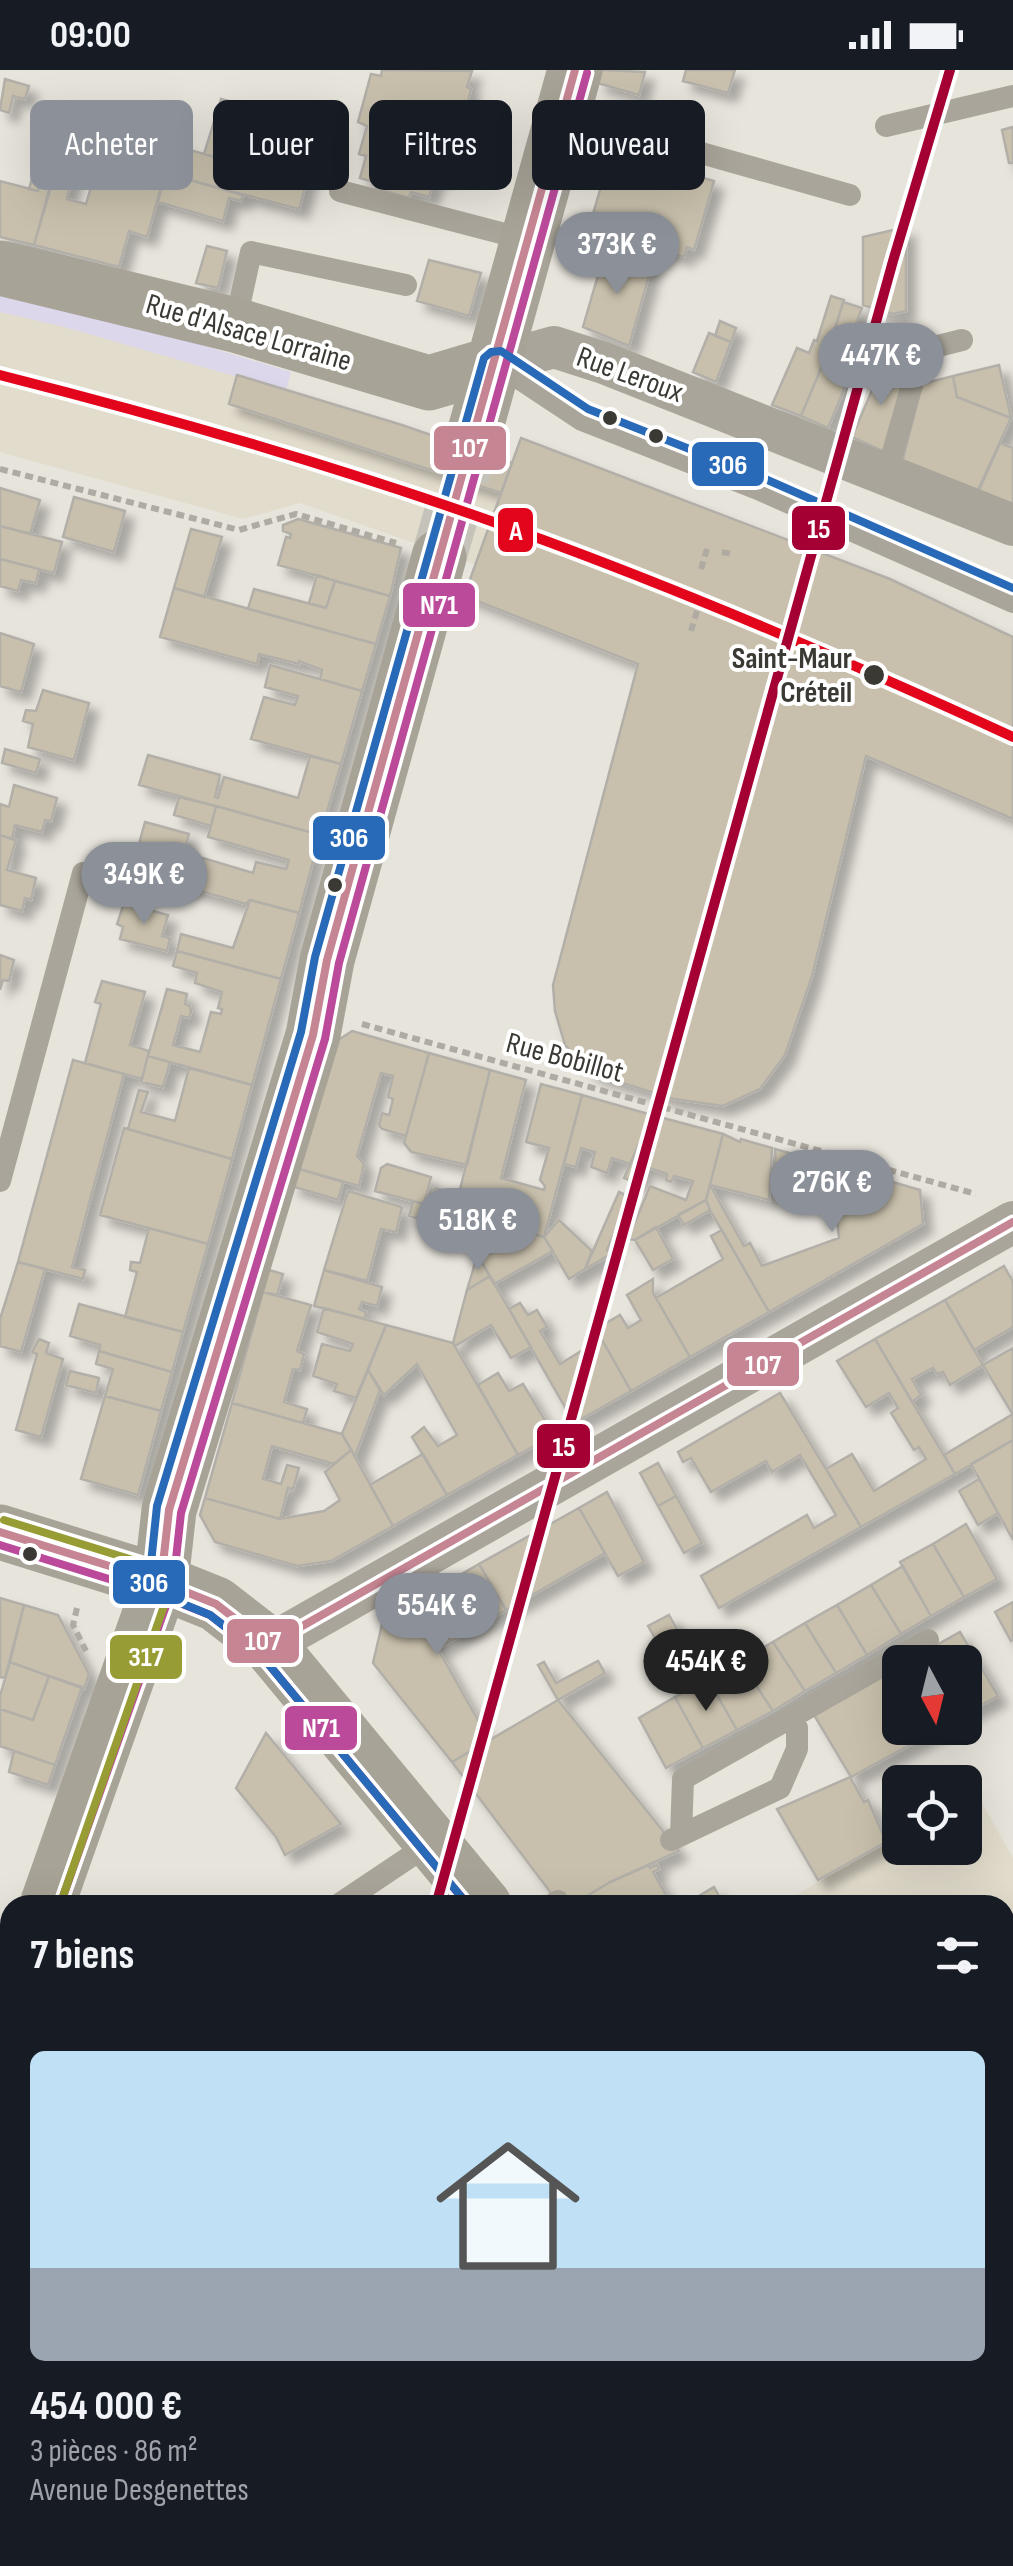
<!DOCTYPE html>
<html lang="fr">
<head>
<meta charset="utf-8">
<style>
	body { margin:0; font-family:"Sofia Sans Condensed",sans-serif; background:#242831; color:#f1f3f6; height:100vh; display:flex; flex-direction:column; font-size:38px; white-space:nowrap }
	* { box-sizing:border-box; margin:0 }
	p { font-size:32px; color:#9ea1a6 }
	.icon { flex:none; width:55px; height:55px; fill:none; stroke:currentColor; stroke-width:2; stroke-linecap:round; stroke-linejoin:round }
	.map { position:relative; flex:1; overflow:hidden }
	.side { position:absolute; left:0px; top:1825px; width:1015px; height:672px; display:flex; flex-direction:column; background:#171b24; border-radius:30px 30px 0 0; box-shadow:0 10px 40px #0002 }
	.side>* { flex:none }
	.guide { position:absolute; left:30px; top:30px; width:955px; height:90px; display:flex; gap:20px }
	.needle { width:65px; rotate:173deg }
	.fabs { position:absolute; left:882px; top:1575px; display:grid; gap:20px }
	.fabs a { display:grid; place-items:center; width:100px; height:100px; border-radius:15px; background:#171b24; box-shadow:0 10px 40px #0002; font-size:50px }
	.price { position:absolute; translate:-50% -85px; padding:0 22px; border-radius:35px; background:#8c9099; color:#fff; font-size:32px; line-height:65px; filter:drop-shadow(0 2px 5px #0008) }
	.price::after { content:''; position:absolute; left:50%; top:60px; width:30px; height:22px; margin-left:-15px; background:inherit; clip-path:polygon(0 0,100% 0,50% 100%) }
	.price.current { background:#222; color:#fff }
	ul { padding:0; list-style:none }
	li { display:grid; align-content:center; gap:20px; height:530px; padding:0 30px }
	li span { display:grid; place-items:center; height:310px; border-radius:15px; color:#555 }
	li>.icon { margin-inline-start:auto }
	span .icon { width:180px; height:180px; fill:#fffc; stroke-width:1 }
	li b { font-size:42px }
	h2 { display:flex; justify-content:space-between; align-items:center; height:120px; padding:0 30px; font-size:42px }
	.chip { padding:0 35px; border-radius:15px; background:#171b24; box-shadow:0 10px 40px #0002; font-size:35px; line-height:90px }
	.chip.current { background:#8c9099; color:#fff }
	.status { display:flex; justify-content:space-between; align-items:center; height:70px; padding:0 50px; background:#171b24; direction:ltr }
	.status svg { height:28px; fill:currentColor }
	.map>svg:first-child { display:block }
</style>
</head>
<body>
<div class="status"><b>09:00</b><svg viewBox="0 0 49 12"><path d="M0 12V9h3v3zM5 12V6h3v6zM10 12V3h3v9zM15 12V0h3v12zM26 1h20v11H26zM47 4h2v5h-2z"/></svg></div>
<div class="map">
<svg width="1013" height="2496" viewBox="0 0 1013 2496">
	<defs>
		<filter id="shadow"><feDropShadow dx="9" dy="9" stdDeviation="5" flood-color="#0004"/></filter>
	</defs>
	<rect width="100%" height="100%" fill="#e7e4dc"/>
	<path fill="#e2dccc" d="M0,223L291,302L286,320L511,393L521,368L890,509L943,681L474,494L300,433L243,449L0,382Z
		M976,1722L1013,1788V2299L1005,2291V1835H778L900,1765V1778H965V1728Z"/>
	<path fill="#ddd7ec" d="M0,223L132,254L291,302L286,321L68,258L0,242Z"/>
	<path fill="#c8c0ac" stroke="#b2afa9" stroke-width="2.5" filter="url(#shadow)" d="M382,0L472,1L467,17L471,19L468,32L474,33L461,81L455,80L453,90H447L442,107L435,105L429,127L411,122L409,128L376,118V113L360,108L366,86L359,84L367,56L358,52L371,4L381,6Z
		M601,0L645,2L639,25L597,13Z
		M686,0H735L728,23L683,11Z
		M5,9L29,16L25,29L13,26L9,43L0,40Z
		M221,29L244,35L229,91L204,84Z
		M71,47L135,65L132,75L148,80L144,97L63,76Z
		M1013,57V93H1009L1002,60Z
		M154,61L159,63L158,68L169,71V74L229,91L222,119L144,97Z
		M235,68L313,89L299,139L222,119Z
		M49,75L62,78L54,102L43,99Z
		M63,76L79,80L67,129L86,134L100,86L165,103L147,167L129,161L119,197L34,175Z
		M638,78L679,89L676,100L714,111L694,180L687,177L684,187L594,162L597,153L591,151L611,82L635,89Z
		M38,87L45,89L38,121L29,119Z
		M43,99L54,102L34,175L0,167V111L38,121Z
		M165,103L243,125L241,131L229,128L223,151L158,132Z
		M906,157V241L893,244L863,235V167Z
		M207,176L227,181L218,218L196,213Z
		M605,181L652,195L629,276L583,257Z
		M429,190L481,203L469,246L417,231Z
		M831,226L844,230L827,284L801,346L772,335L797,278L809,283L814,270L817,271Z
		M843,232L862,238L845,282L857,288L828,358L801,346L827,284Z
		M720,251L736,258L731,272L715,266Z
		M709,263L731,272L716,312L693,302Z
		M884,292L906,298L885,382L852,367Z
		M999,295L1011,348L957,327L953,306Z
		M237,305L402,355L512,393L501,423L229,334Z
		M953,306L957,327L1011,348L978,420L902,393L922,314Z
		M521,368L890,509L1013,567V749L866,686L812,906L785,985L760,1019L723,1036L674,1029L593,1004L565,975L555,941L553,915L638,594L464,526Z
		M1000,373L1013,378V442L976,427Z
		M0,418L40,430L30,464L0,456Z
		M74,427L125,441L114,482L63,467Z
		M298,449L401,478L390,526L278,495L286,467L290,468L291,464L283,461V455Z
		M0,456L62,472L54,503L0,489Z
		M191,459L222,467L204,527L174,518Z
		M0,489L39,499L36,513L21,510L18,521L0,516Z
		M317,505L335,511L326,538L309,533Z
		M335,511L390,526L376,574L248,539L254,519L326,538Z
		M174,518L376,574L362,621L320,609L322,600L299,591V594L259,584L257,594L160,567Z
		M0,563L34,574L21,622L0,616Z
		M270,595L362,621L341,694L251,669L264,627L295,635L298,626L265,617Z
		M43,620L89,633L74,690L28,677L33,654L23,651L26,640L36,641Z
		M5,679L40,689L36,703L2,693Z
		M148,685L220,705L215,727L218,728L224,707L298,728L310,686L341,694L320,765L139,715Z
		M14,715L57,728L51,751L45,750L42,762L15,755L12,769L0,765V734L9,737Z
		M179,727L216,736L211,756L174,745Z
		M216,736L320,765L299,843L250,830L246,834L193,819L203,788L253,803L256,792L286,799L289,790L208,767Z
		M145,752L189,764L180,798L198,803L193,819L137,804L145,777L139,774Z
		M0,765L16,770L7,800L36,808L31,830L25,828L22,841L0,835Z
		M250,830L299,843L281,909L177,881L181,864L233,878Z
		M124,833L168,845L162,866L170,868L167,881L120,869L123,857L117,854Z
		M177,881L281,909L252,1015L148,986L167,919L187,924L185,934L190,936L191,942L189,948L181,946L173,975L200,982L211,942L221,944L222,939L218,938L222,922L195,913L197,903L173,896Z
		M0,885L14,890L9,911L3,910L0,920Z
		M102,911L145,922L130,975L149,981L142,1009L85,993L101,934L95,932Z
		M352,961L429,983L406,1066L382,1059L379,1055L382,1043L389,1045L393,1029L388,1027L393,1006L381,1003L357,1086L364,1094L359,1116L296,1098L329,976Z
		M429,983L490,1000L467,1095L411,1082L404,1073Z
		M148,986L170,992L163,1017L141,1012Z
		M73,990L124,1004L72,1197L85,1200L83,1209L18,1192Z
		M189,998L252,1015L232,1089L128,1059L139,1020L148,1022L141,1042L175,1051Z
		M490,1000L526,1010L501,1108L544,1120L545,1116L540,1110L549,1078L526,1072L541,1014L582,1025L544,1167L454,1143Z
		M582,1025L652,1045L630,1094L612,1088L607,1103L591,1097L595,1082L581,1078L576,1097L564,1094Z
		M652,1045L723,1064L706,1130L635,1170L628,1169L650,1116L686,1130L693,1111L674,1106L671,1112L666,1110L667,1104L644,1096L638,1114L624,1108Z
		M124,1058L232,1089L208,1174L100,1145Z
		M723,1064L740,1072L741,1069L772,1078L769,1130L710,1115Z
		M775,1079L811,1089L815,1121L776,1111Z
		M387,1094L431,1107L424,1134L375,1121L381,1098Z
		M831,1094L920,1120L923,1154L769,1242L710,1140L706,1130L710,1115L744,1176L750,1173L762,1196L839,1168Z
		M296,1098L343,1112L338,1130L291,1116Z
		M435,1118L459,1125L454,1143L430,1136Z
		M348,1121L402,1137L396,1162L381,1159L367,1211L324,1200Z
		M619,1122L630,1127L607,1180L611,1184L585,1199Z
		M706,1130L710,1140L684,1155L678,1145Z
		M413,1131L454,1143L450,1159L409,1146Z
		M559,1150L592,1181L585,1199L569,1209L544,1167Z
		M486,1151L544,1167L553,1181L494,1214L477,1184Z
		M656,1157L673,1189L653,1200L635,1170Z
		M149,1158L208,1174L183,1262L125,1247L137,1202L130,1200L131,1192L140,1193Z
		M722,1160L769,1242L690,1287L656,1228L723,1189L711,1166Z
		M477,1184L490,1206L467,1220L473,1200Z
		M18,1192L45,1199L21,1282L0,1276V1249Z
		M1004,1196L1013,1212V1257L974,1280L945,1230Z
		M269,1200L283,1204L277,1225L263,1222Z
		M324,1200L382,1217L377,1236L362,1232L359,1239L366,1242L365,1249L314,1236Z
		M490,1206L531,1277L511,1288L491,1255L455,1276L453,1273L467,1220Z
		M653,1209V1223L690,1287L631,1321L596,1259L620,1245L628,1258L641,1250L627,1225Z
		M263,1222L311,1235L297,1281L304,1284L300,1300L293,1299L284,1332L307,1339L303,1353L232,1333Z
		M945,1230L983,1295L950,1315L943,1302L937,1304L933,1298L912,1309L921,1325L912,1332L875,1269Z
		M520,1233L528,1245L537,1240L547,1257L540,1261L560,1294L594,1273L591,1267L598,1263L631,1321L574,1353L509,1239Z
		M79,1234L183,1262L172,1302L99,1281L100,1275L70,1266Z
		M324,1238L386,1255L356,1328L334,1321L337,1314L313,1306L322,1274L350,1281L353,1274L317,1262Z
		M386,1255L453,1273L518,1385L447,1425L412,1367L424,1357L438,1376L457,1365L417,1294L384,1325L368,1300Z
		M39,1269L49,1273L46,1283L63,1289L41,1367L16,1360L37,1284L32,1282Z
		M875,1269L955,1404L861,1457L826,1399L852,1384L874,1421L926,1389L919,1377L914,1380L891,1343L898,1338L889,1323L866,1337L837,1291Z
		M1013,1278V1345L983,1295Z
		M99,1281L172,1302L161,1341L105,1326L113,1299L96,1294Z
		M368,1300L380,1320L355,1386L342,1364Z
		M70,1301L99,1308L96,1323L66,1315Z
		M498,1303L509,1321L523,1314L554,1365L518,1385L478,1315Z
		M780,1323L861,1457L719,1538L701,1506L807,1445L814,1458L836,1445L800,1385L772,1402L766,1391L711,1422L691,1388L683,1392L678,1382Z
		M105,1326L161,1341L138,1425L81,1409Z
		M232,1333L342,1364L351,1380L334,1394L272,1376L263,1409L281,1414L287,1395L299,1398L293,1419L288,1418L280,1449L205,1428Z
		M1013,1344V1370L955,1404L944,1385Z
		M1013,1370V1470L971,1394Z
		M351,1380L393,1456L331,1491L297,1496L215,1472L200,1445L205,1428L280,1449L324,1441L340,1430L325,1402Z
		M423,1384L447,1425L393,1456L370,1415Z
		M658,1393L676,1426L658,1436L640,1403Z
		M979,1409L998,1443L978,1455L959,1421Z
		M607,1422L644,1492L618,1506L579,1438Z
		M676,1426L702,1473L684,1483L658,1436Z
		M579,1438L605,1483L506,1540L479,1494Z
		M966,1454L997,1509L964,1527L933,1474Z
		M933,1474L964,1527L931,1546L900,1492Z
		M479,1494L506,1540L438,1579L489,1670L452,1692L373,1593L383,1550Z
		M903,1496L931,1546L901,1564L871,1515Z
		M871,1515L901,1564L867,1585L837,1535Z
		M0,1528L24,1535L5,1608L0,1607Z
		M1013,1532V1570L1011,1571L995,1542Z
		M24,1535L58,1545L89,1604L84,1619L10,1592Z
		M837,1535L867,1585L836,1603L805,1553Z
		M669,1545L678,1561L658,1573L648,1556Z
		M805,1553L836,1603L805,1621L773,1572Z
		M960,1562L998,1626L965,1644V1592H906Z
		M773,1572L805,1621L773,1641L740,1591Z
		M598,1591L605,1603L558,1630L538,1595L544,1592L556,1613Z
		M740,1591L773,1641L737,1660L708,1609Z
		M10,1592L49,1606L33,1650L0,1639V1626Z
		M900,1596V1658H941L851,1707L814,1645Z
		M49,1606L82,1617L55,1695L0,1676V1639L33,1650Z
		M708,1609L737,1660L703,1678L675,1627Z
		M675,1627L703,1678L666,1698L639,1648Z
		M558,1630L679,1781L610,1812L572,1835H560L452,1692Z
		M266,1663L341,1754L285,1785L276,1767L236,1718Z
		M14,1681L55,1695L48,1715L9,1702Z
		M850,1707L864,1732L868,1730L886,1772L818,1810L777,1739Z
		M649,1795L650,1798L657,1795L659,1799L653,1802L672,1835H572L610,1812Z
		M714,1817L724,1835H688L687,1833Z
		M1005,1864L1013,1869V1961L1005,1965Z
		M1013,2149V2298L1005,2290V2158Z
		M0,2308L10,2315V2381L0,2374Z
		M1013,2469V2496H991L998,2488H1005V2479Z
		M215,2488H278L272,2496H209Z
		M283,2488H393L387,2496H295Z
		M859,2488H998L991,2496H868Z"/>
	<g fill="none" stroke-linecap="round" stroke-linejoin="round">
		<path stroke="#c5c2ba" stroke-width="55" stroke-dasharray="55 28" stroke-linecap="butt" d="M439,487L470,379"/>
		<path stroke="#afaba2" stroke-width="6" stroke-dasharray="8 5" stroke-linecap="butt" d="M0,399L239,460L296,444L396,473
			M722,482L732,484
			M701,499L707,479
			M691,561L697,541
			M362,954L976,1124
			M77,1538L73,1555L86,1581"/>
		<path stroke="#aaa59a" stroke-width="22" d="M563,44L850,125
			M886,56L1013,26
			M340,121L528,170
			M235,255L251,182L406,215
			M496,293L582,350L758,419L1013,532
			M887,403L922,280L962,270
			M0,1111L83,803
			M681,1765L683,1709L928,1570
			M671,1770L780,1718L797,1679V1658
			M338,1835L432,1772
			M552,1835L558,1831"/>
		<path stroke="#aaa59a" stroke-width="42" d="M496,293L554,277L604,293L1013,455
			M269,1575L1013,1152
			M0,2466L10,2473
			M31,2488L44,2496"/>
		<path stroke="#a8a397" stroke-width="55" d="M0,198L235,255L429,313L496,293
			M470,379L575,0
			M0,1462L161,1512L216,1534L269,1575L484,1835
			M47,1835L161,1512L169,1440L313,965L327,890L439,487
			M0,1964L10,1937
			M1005,2375L1013,2383"/>
		<defs>
			<path id="bus-1" d="M0,1462L161,1512L216,1534L269,1575L1013,1152
				M161,1512L169,1440L313,965L327,890L575,0"/>
			<path id="bus-2" d="M0,1475L157,1524L210,1545L260,1584L468,1835
				M60,1835L173,1516L181,1443L325,969L339,893L587,3"/>
			<path id="bus-3" d="M468,1835L260,1584L210,1545L154,1522L149,1512L157,1436L301,962L315,887L484,288L491,282L501,281L588,339L763,408L1013,518"/>
			<path id="bus-4" d="M4,1450L165,1500L173,1510L60,1835"/>
		</defs>
		<use href="#bus-1" stroke="#fff" stroke-width="15"/>
		<use href="#bus-2" stroke="#fff" stroke-width="15"/>
		<use href="#bus-3" stroke="#fff" stroke-width="15"/>
		<use href="#bus-4" stroke="#fff" stroke-width="15"/>
		<use href="#bus-1" stroke="#c68593" stroke-width="8"/>
		<use href="#bus-2" stroke="#bb4a9b" stroke-width="8"/>
		<use href="#bus-3" stroke="#286ab7" stroke-width="8"/>
		<use href="#bus-4" stroke="#979c34" stroke-width="8"/>
		<defs>
			<path id="rail-1" d="M0,305C174,349 347,399 516,460C685,521 850,592 1013,667"/>
		</defs>
		<use href="#rail-1" stroke="#fff" stroke-width="18"/>
		<use href="#rail-1" stroke="#e3051c" stroke-width="10"/>
		<defs>
			<path id="metro-1" d="M436,1835L893,191L950,0"/>
		</defs>
		<use href="#metro-1" stroke="#fff" stroke-width="18"/>
		<use href="#metro-1" stroke="#a50034" stroke-width="10"/>
	</g>
	<g fill="#3b3933" stroke="#fff" stroke-width="4">
		<circle cx="610" cy="348" r="9"/>
		<circle cx="656" cy="366" r="9"/>
		<circle cx="874" cy="605" r="12"/>
		<circle cx="335" cy="815" r="9"/>
		<circle cx="30" cy="1484" r="9"/>
	</g>
	<g text-anchor="middle" stroke-width="8" stroke-linejoin="round" paint-order="stroke">
		<g font-size="30" fill="#3b3933" stroke="#fff">
			<text transform="translate(249 262) rotate(16)" y="10">Rue d'Alsace Lorraine</text>
			<text transform="translate(630 304) rotate(20)" y="10">Rue Leroux</text>
			<text transform="translate(565 987) rotate(15)" y="10">Rue Bobillot</text>
		</g>
		<g font-size="30" font-weight="bold" fill="#3b3933" stroke="#fff" text-anchor="end">
			<text x="852" y="598">Saint-Maur<tspan x="852" dy="34">Créteil</tspan></text>
		</g>
	</g>
	<g stroke="#fff" stroke-width="4">
		<rect x="432" y="354" width="76" height="48" rx="10" fill="#c68593"/>
		<rect x="690" y="370" width="76" height="48" rx="10" fill="#286ab7"/>
		<rect x="790" y="434" width="57" height="48" rx="10" fill="#a50034"/>
		<rect x="496" y="436" width="39" height="48" rx="10" fill="#e3051c"/>
		<rect x="401" y="511" width="76" height="48" rx="10" fill="#bb4a9b"/>
		<rect x="311" y="744" width="76" height="48" rx="10" fill="#286ab7"/>
		<rect x="725" y="1270" width="76" height="48" rx="10" fill="#c68593"/>
		<rect x="535" y="1352" width="57" height="48" rx="10" fill="#a50034"/>
		<rect x="111" y="1488" width="76" height="48" rx="10" fill="#286ab7"/>
		<rect x="225" y="1547" width="76" height="48" rx="10" fill="#c68593"/>
		<rect x="108" y="1563" width="76" height="48" rx="10" fill="#979c34"/>
		<rect x="283" y="1634" width="76" height="48" rx="10" fill="#bb4a9b"/>
	</g>
	<g font-size="28" text-anchor="middle" font-weight="bold" fill="#fff">
		<text x="470" y="387">107</text>
		<text x="728" y="404">306</text>
		<text x="819" y="468">15</text>
		<text x="516" y="470">A</text>
		<text x="439" y="544">N71</text>
		<text x="349" y="777">306</text>
		<text x="763" y="1304">107</text>
		<text x="564" y="1386">15</text>
		<text x="149" y="1522">306</text>
		<text x="263" y="1580">107</text>
		<text x="146" y="1596">317</text>
		<text x="321" y="1667">N71</text>
	</g>
</svg>
<div class="fabs">
<a><svg class="needle" viewBox="-14 -14 28 28"><path d="M0-13l5 13h-10z" fill="#e53935"/><path d="M0 13l5-13h-10z" fill="#9ea1a6"/></svg></a>
<a><svg class="icon" aria-label="locate" viewBox="0 0 24 24"><circle cx="12" cy="12" r="6"/><path d="M12 2v4M12 18v4M2 12h4M18 12h4"/></svg></a>
</div>
<b class="price" style="left:617px;top:227px">373K €</b>
<b class="price" style="left:881px;top:338px">447K €</b>
<b class="price" style="left:144px;top:857px">349K €</b>
<b class="price" style="left:832px;top:1165px">276K €</b>
<b class="price" style="left:478px;top:1203px">518K €</b>
<b class="price" style="left:437px;top:1588px">554K €</b>
<b class="price current" style="left:706px;top:1644px">454K €</b>
<div class="guide">
<a class="chip current">Acheter</a>
<a class="chip">Louer</a>
<a class="chip">Filtres</a>
<a class="chip">Nouveau</a>
</div>
<section class="side">
<h2>7 biens<svg class="icon" aria-label="filters" viewBox="0 0 24 24"><path d="M4 7h16M4 17h16"/><circle cx="9" cy="7" r="2"/><circle cx="15" cy="17" r="2"/></svg></h2>
<ul>
<li><span style="background:linear-gradient(#bfe0f5 70%,#9aa5b1 0)"><svg class="icon" aria-label="home" viewBox="0 0 24 24"><path d="M3 11l9-7 9 7M6 9v11h12V9"/></svg></span><div><b>454 000 €</b><p>3 pièces · 86 m²</p><p>Avenue Desgenettes</p></div></li>
</ul>
</section>
</div>
</body>
</html>
